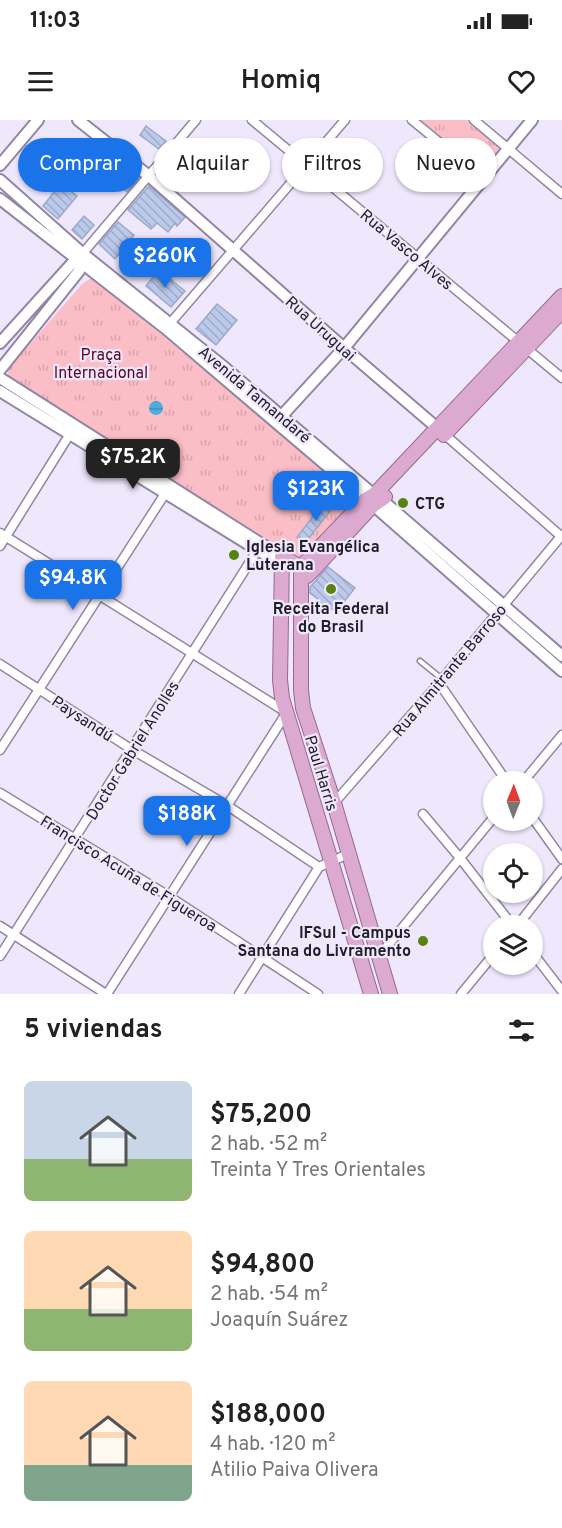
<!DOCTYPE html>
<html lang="es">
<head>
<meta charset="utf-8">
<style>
	body { margin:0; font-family:Overpass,sans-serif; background:#f6f6f6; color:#222; height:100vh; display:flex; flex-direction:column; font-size:22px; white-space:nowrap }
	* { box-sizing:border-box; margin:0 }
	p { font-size:20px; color:#767676 }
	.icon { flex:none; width:33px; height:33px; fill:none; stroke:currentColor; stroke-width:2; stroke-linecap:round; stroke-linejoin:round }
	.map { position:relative; height:874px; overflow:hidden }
	.panel { display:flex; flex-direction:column; background:#fff; flex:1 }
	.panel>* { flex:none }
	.banner { position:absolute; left:18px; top:18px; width:526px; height:54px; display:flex; gap:12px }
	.needle { width:39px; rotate:1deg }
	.buttons { position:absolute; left:483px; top:651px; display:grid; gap:12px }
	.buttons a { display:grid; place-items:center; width:60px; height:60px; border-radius:50%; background:#fff; box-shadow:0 2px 4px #0004; font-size:30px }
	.price { position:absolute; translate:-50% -51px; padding:0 14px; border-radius:12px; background:#1a73e8; color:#fff; font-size:20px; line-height:39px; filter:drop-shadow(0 2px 3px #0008) }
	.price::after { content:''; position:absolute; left:50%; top:36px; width:18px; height:14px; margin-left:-9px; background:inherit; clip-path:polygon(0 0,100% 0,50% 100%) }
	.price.active { background:#222; color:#fff }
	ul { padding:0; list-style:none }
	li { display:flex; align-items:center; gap:18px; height:150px; padding:0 24px }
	li span { display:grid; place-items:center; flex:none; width:168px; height:120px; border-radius:9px; color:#555 }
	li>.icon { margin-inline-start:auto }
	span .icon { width:72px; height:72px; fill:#fffc; stroke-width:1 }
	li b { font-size:26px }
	h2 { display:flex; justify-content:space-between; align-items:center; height:72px; padding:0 24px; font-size:26px }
	.tag { padding:0 21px; border-radius:27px; background:#fff; box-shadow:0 2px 4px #0004; font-size:21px; line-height:54px }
	.tag.active { background:#1a73e8; color:#fff }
	.status { display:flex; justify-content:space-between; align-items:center; height:42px; padding:0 30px; background:#fff; direction:ltr }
	.status svg { height:16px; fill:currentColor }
	header { display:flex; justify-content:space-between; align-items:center; height:78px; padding:0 24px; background:#fff; font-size:27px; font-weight:600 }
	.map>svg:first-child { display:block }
</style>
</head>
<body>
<div class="status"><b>11:03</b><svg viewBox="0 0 49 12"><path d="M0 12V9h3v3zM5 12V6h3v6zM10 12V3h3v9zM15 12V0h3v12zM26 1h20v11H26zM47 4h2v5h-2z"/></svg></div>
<header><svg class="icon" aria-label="menu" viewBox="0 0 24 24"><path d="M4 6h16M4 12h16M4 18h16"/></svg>Homiq<svg class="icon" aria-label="heart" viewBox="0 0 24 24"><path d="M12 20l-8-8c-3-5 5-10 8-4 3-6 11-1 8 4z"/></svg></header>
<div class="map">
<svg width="562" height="874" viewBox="0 0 562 874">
	<defs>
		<pattern id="park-tufts" width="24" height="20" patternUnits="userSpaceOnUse" patternTransform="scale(1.5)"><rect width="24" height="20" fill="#fbbec6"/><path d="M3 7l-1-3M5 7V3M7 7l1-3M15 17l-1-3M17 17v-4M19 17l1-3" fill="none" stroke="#d7a3aa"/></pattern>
		<pattern id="water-rules" width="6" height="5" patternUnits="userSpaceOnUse" patternTransform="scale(1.5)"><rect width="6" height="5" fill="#4daddc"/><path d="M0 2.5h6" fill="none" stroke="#408cb2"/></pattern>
		<pattern id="building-back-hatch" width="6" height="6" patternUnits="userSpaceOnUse" patternTransform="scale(1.5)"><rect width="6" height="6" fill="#bbc9ea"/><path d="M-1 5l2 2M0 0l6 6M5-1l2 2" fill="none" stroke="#a0acc9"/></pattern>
	</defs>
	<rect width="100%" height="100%" fill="#efe8fd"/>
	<path fill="url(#park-tufts)" d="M412,0H474L508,29L484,59Z
		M93,157L351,373L353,377L352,381L306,437L298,438L292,435L8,257V249L83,163Z"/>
	<path fill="url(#water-rules)" d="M149 288a7 7 0 1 1 14 0a7 7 0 1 1-14 0Z"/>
	<path fill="url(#building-back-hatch)" stroke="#9ca9c9" stroke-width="1.5" d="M146,6L166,21L159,29L140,15Z
		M119,42L139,57L127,72L108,55Z
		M61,63L77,76L58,99L43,86Z
		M149,66L185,97L177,106L175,103L168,112L157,103L151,109L128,90Z
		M84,96L94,105L82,119L72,110Z
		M118,102L134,115L115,139L99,124Z
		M159,150L185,171L171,187L146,166Z
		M217,184L237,200L216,225L196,209Z
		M326,380L334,386L305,423L297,417Z
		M328,447L355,468L336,492L325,484L321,490L314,485L318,479L310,473V467Z"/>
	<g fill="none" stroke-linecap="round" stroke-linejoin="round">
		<defs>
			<path id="service" d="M420,541L442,559"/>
			<path id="minor" d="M252,0L562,258
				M412,0L484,59
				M474,0L562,74
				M83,133L196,0
				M167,207L345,0
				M444,314L562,417
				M0,413L286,592
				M0,426L73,309
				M0,544L131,629L228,686L319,747
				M439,563L507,662
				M0,630L168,369
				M523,662L562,615
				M0,673L170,777L318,874
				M334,683L439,563L562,415
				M423,694L460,738L513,806
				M532,697L562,739
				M319,747L348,734
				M0,806L106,874
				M517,806L562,749
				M532,832L562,871
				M0,836L260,426
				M379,836L494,697
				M107,874L287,592
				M239,874L319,747
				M461,874L494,834"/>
			<path id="tertiary" d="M78,0L149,56L344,228L442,312
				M0,45L38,0
				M0,60L82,133L225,248L374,375L382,380L562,536
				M0,79L165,208L373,385L562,551
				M0,223L76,139
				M0,250L79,151L82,136
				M0,258L282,437
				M0,271L282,445
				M278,300L344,228L532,0"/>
			<path id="trunk" d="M444,315L562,191
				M301,447L282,437L280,560L282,578L371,874
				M301,447V570L303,588L334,683L390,874
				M301,447L365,380L374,375L562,176
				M301,457L307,456L315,448L373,385L385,377"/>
		</defs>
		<use href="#service" stroke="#9186a5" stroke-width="7"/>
		<use href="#minor" stroke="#9186a5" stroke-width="11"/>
		<use href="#tertiary" stroke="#9186a5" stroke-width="14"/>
		<use href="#trunk" stroke="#956a8e" stroke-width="16"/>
		<use href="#service" stroke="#fff" stroke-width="4"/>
		<use href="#minor" stroke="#fff" stroke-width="8"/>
		<use href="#tertiary" stroke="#fff" stroke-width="10"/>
		<use href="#trunk" stroke="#dcaad0" stroke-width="14"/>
	</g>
	<g fill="#57830f" stroke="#efe8fd" stroke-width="2">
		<circle cx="403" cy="383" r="6"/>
		<circle cx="234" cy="435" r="6"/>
		<circle cx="331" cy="469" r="6"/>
		<circle cx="423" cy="821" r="6"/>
	</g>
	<g text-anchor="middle" stroke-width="4.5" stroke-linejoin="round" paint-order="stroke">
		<g font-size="16" fill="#211d29" stroke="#efe8fd">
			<text transform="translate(407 129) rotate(40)" y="6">Rua Vasco Alves</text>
			<text transform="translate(321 208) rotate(42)" y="6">Rua Uruguai</text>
			<text transform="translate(255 274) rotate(40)" y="6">Avenida Tamandaré</text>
			<text transform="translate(449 550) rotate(-50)" y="6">Rua Almitrante Barroso</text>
			<text transform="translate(83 598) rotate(33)" y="6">Paysandú</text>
			<text transform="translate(132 630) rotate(-58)" y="6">Doctor Gabriel Anolles</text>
			<text transform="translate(322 653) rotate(73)" y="6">Paul Harris</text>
			<text transform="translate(129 753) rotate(32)" y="6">Francisco Acuña de Figueroa</text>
		</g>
		<g font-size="16" fill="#5b0823" stroke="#efe8fd">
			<text x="101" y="240">Praça<tspan x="101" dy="18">Internacional</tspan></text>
		</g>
		<g font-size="16" font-weight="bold" fill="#211d29" stroke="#efe8fd" text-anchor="start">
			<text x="415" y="389">CTG</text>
			<text x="246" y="432">Iglesia Evangélica<tspan x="246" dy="18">Luterana</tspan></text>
			<text x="331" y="494" text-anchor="middle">Receita Federal<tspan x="331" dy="18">do Brasil</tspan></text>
			<text x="411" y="818" text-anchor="end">IFSul - Campus<tspan x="411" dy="18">Santana do Livramento</tspan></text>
		</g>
	</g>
</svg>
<div class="buttons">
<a><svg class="needle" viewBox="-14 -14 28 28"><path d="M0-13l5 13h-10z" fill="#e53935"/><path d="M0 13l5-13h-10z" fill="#767676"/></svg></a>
<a><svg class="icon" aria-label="locate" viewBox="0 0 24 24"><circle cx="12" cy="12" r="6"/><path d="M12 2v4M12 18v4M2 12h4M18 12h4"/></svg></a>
<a><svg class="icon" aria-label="layers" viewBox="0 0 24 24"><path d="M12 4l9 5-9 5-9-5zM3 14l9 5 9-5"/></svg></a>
</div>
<b class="price" style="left:165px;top:169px">$260K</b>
<b class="price active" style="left:133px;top:370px">$75.2K</b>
<b class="price" style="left:316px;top:402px">$123K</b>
<b class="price" style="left:73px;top:491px">$94.8K</b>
<b class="price" style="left:187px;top:727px">$188K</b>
<div class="banner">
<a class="tag active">Comprar</a>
<a class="tag">Alquilar</a>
<a class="tag">Filtros</a>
<a class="tag">Nuevo</a>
</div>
</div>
<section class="panel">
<h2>5 viviendas<svg class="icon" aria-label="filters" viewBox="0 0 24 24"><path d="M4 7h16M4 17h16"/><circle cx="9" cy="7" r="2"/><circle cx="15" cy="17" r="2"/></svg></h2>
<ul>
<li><span style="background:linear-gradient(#c9d6e8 65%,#8fb573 0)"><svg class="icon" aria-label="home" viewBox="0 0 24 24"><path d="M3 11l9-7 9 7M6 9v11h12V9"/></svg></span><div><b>$75,200</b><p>2 hab. · 52 m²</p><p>Treinta Y Tres Orientales</p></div></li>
<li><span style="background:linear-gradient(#ffd9b3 65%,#8fb573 0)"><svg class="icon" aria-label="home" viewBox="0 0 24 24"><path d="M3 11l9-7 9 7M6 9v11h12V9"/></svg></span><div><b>$94,800</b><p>2 hab. · 54 m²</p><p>Joaquín Suárez</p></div></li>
<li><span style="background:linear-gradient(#ffd9b3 70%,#7fa58c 0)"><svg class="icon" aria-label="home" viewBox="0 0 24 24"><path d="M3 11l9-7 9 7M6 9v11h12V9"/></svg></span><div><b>$188,000</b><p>4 hab. · 120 m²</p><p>Atilio Paiva Olivera</p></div></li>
</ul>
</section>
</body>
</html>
